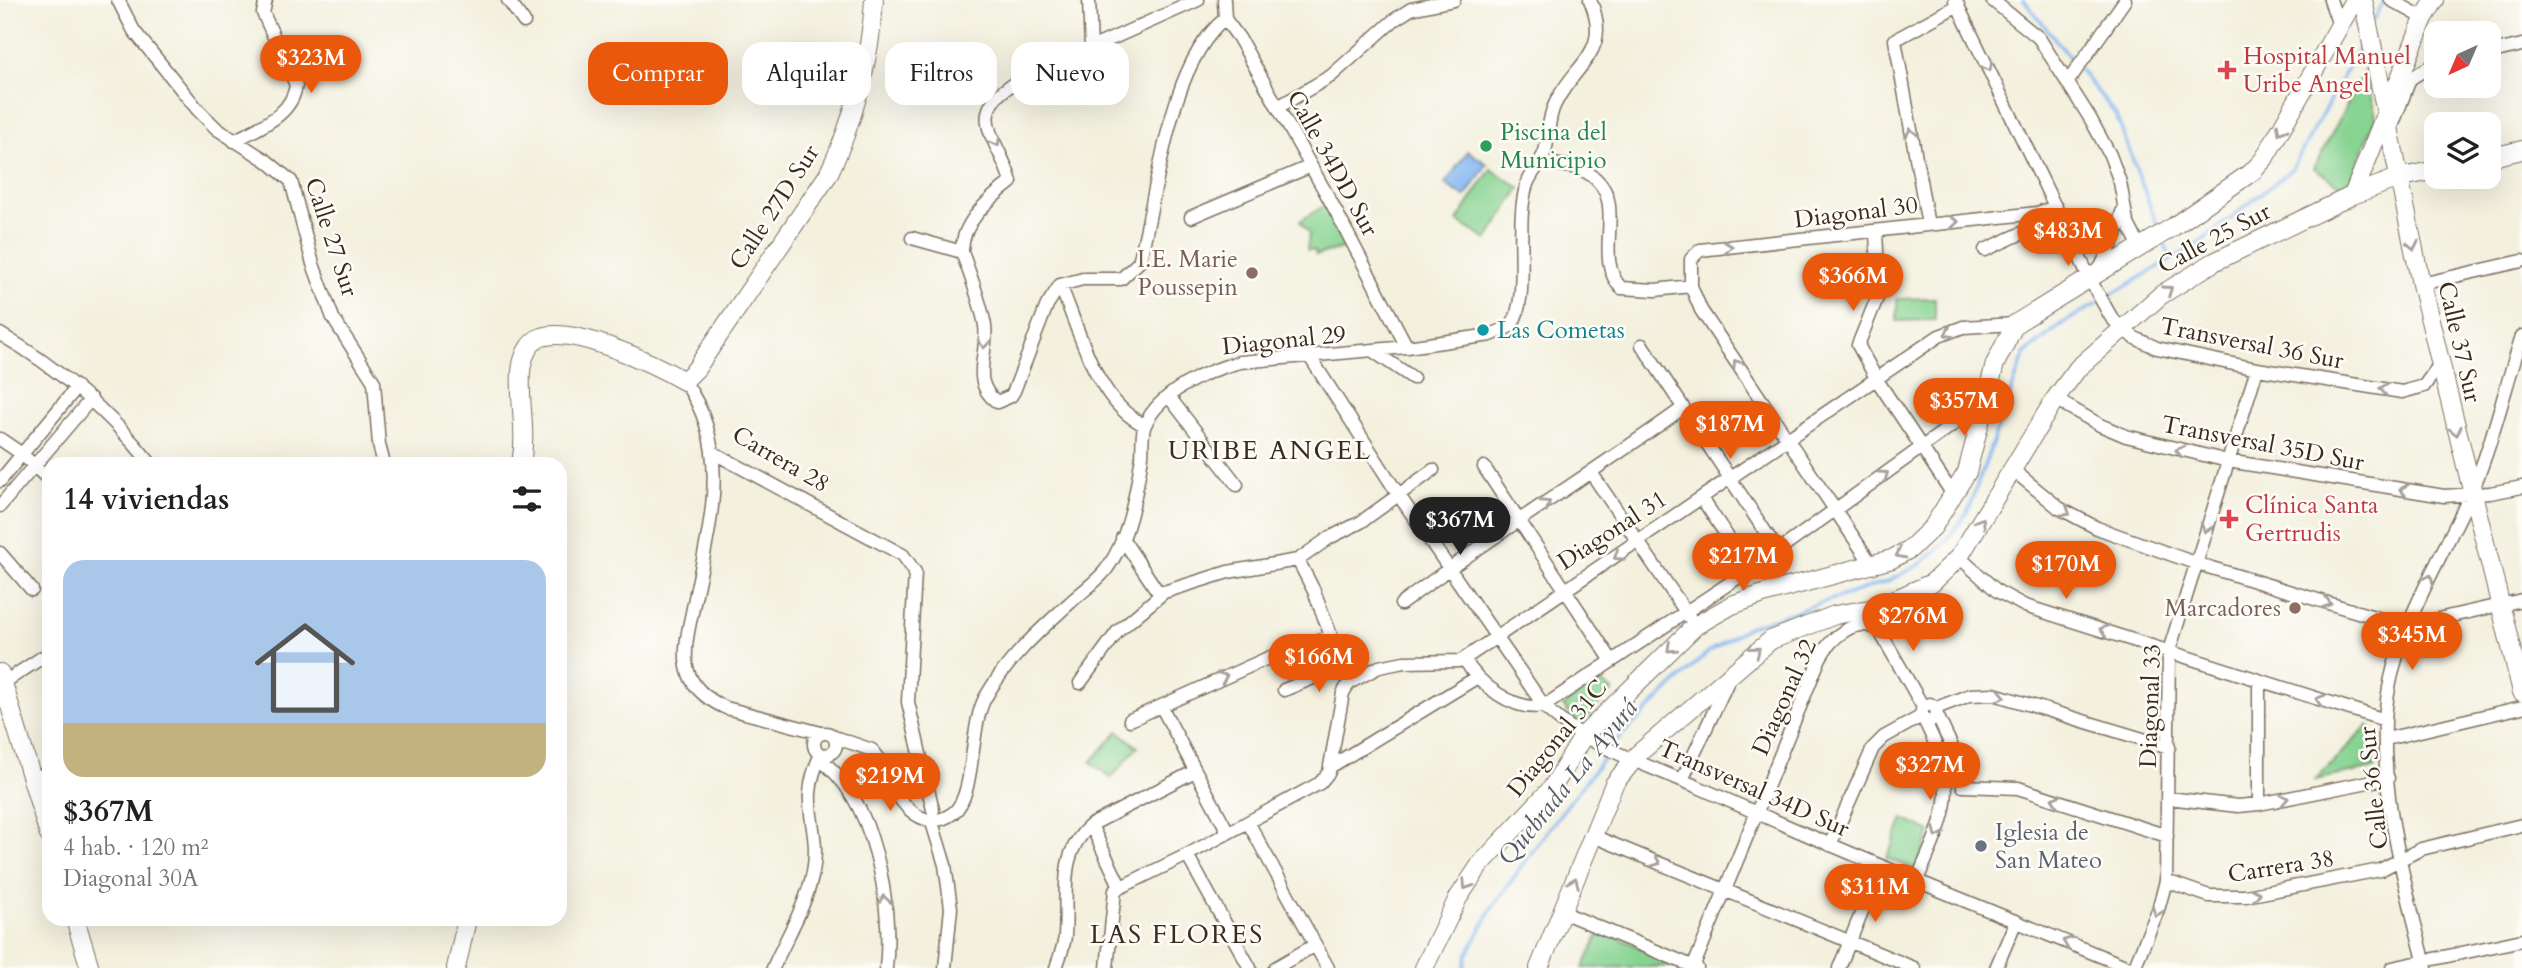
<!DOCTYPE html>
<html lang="es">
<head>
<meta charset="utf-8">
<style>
	body { margin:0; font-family:Cardo,serif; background:#f6f6f6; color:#202124; height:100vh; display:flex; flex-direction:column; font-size:26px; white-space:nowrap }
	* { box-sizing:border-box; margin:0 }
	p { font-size:23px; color:#757577 }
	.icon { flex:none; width:38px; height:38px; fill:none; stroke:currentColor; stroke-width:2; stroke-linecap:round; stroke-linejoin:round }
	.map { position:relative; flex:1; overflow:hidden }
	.sheet { position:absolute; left:42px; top:457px; width:525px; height:469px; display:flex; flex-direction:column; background:#fff; border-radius:21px; box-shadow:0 7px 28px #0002 }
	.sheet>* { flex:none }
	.banner { position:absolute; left:588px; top:42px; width:665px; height:63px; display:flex; gap:14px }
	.needle { width:46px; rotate:224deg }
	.controls { position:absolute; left:2424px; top:21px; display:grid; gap:14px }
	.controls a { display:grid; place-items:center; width:77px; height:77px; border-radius:14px; background:#fff; box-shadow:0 7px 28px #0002; font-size:35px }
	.price { position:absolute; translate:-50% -60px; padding:0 16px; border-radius:24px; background:#ea580c; color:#fff; font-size:23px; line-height:46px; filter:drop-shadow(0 2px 4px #0008) }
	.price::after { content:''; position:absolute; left:50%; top:42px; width:21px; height:16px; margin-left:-10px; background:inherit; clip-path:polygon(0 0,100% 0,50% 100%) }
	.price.current { background:#222; color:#fff }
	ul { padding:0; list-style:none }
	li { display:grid; align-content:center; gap:14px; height:371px; padding:0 21px }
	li+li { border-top:2px solid #e0e0e0 }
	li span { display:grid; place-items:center; height:217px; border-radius:21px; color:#555 }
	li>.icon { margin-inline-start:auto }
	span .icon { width:126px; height:126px; fill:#fffc; stroke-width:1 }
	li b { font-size:30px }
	h2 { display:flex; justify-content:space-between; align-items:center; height:84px; padding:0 21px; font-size:30px }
	.pill { padding:0 24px; border-radius:21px; background:#fff; box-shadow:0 7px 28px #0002; font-size:24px; line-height:63px }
	.pill.current { background:#ea580c; color:#fff }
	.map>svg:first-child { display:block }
</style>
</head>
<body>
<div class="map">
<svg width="2522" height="968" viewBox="0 0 2522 968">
	<rect width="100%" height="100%" fill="#fdfcf7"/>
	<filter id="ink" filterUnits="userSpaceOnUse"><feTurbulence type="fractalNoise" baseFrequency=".0143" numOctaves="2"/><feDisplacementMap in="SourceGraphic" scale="14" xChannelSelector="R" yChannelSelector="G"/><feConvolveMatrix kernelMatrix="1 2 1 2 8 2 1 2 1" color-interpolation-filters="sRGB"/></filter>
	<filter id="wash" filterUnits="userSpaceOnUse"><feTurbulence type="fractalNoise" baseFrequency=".00686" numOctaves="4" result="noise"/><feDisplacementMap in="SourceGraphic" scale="28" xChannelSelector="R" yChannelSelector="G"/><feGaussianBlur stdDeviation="1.57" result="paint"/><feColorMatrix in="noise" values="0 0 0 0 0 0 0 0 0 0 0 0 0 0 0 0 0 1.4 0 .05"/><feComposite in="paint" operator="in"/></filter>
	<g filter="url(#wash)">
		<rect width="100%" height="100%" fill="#f3f0de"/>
		<path fill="#87d391" stroke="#617e58" stroke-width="2" d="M2364,72L2376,116L2347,190L2314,168Z
			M1491,169L1520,188L1487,240L1457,221Z
			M1325,205L1346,247L1316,255L1314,250H1307L1309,234L1300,221Z
			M1935,298V320L1897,321V299Z
			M1596,677L1612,691L1579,725L1563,706Z
			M2369,725L2375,768L2315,780Z
			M1118,731L1138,747L1111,778L1091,762Z
			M1903,819L1931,832L1915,870L1887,858Z
			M1601,930L1681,966L1583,968Z"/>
		<path fill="#83b6f0" stroke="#5f7087" stroke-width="2" d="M1468,151L1487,164L1465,197L1445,184Z"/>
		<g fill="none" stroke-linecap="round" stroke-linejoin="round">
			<path stroke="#83b6f0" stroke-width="3.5" d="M2024,0L2075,64
				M2374,20L2385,0
				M2080,70L2116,115L2158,227
				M2164,241L2171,259
				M2104,299L2201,242L2292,169L2364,39
				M1464,968L1467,955L1493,906L1551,826L1620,737L1707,653L1748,627L1888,581L1919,565L1945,543L1967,513L2025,353L2065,322L2098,303"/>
		</g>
	</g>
	<g filter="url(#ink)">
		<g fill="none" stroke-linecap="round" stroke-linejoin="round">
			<defs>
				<path id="street" d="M118,0L134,31L198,110L217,129L267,161L291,181L313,264L333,318L374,382L379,445L384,464
					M508,0L524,22
					M1089,0L1091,48
					M1198,0L1091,48L1028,91L1013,84C963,115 1000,140 1011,182C989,199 961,223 962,252C970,275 981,302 985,326C989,354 969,381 997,402L1011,396L1014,391L1047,305L1060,285L1083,279H1121L1139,262C1158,193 1168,64 1225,19
					M1224,0L1225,19L1239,38L1331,202L1407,347
					M1955,0L2093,285L2111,317L2121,328L2135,338L2157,348L2257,369L2402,392L2424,386L2440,364
					M1992,0L2039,38L2090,118L2110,155L2120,182L2127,222L2140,247
					M2330,0L2340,28
					M2391,0L2424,18
					M2488,53L2522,45
					M2067,83L2125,0
					M1278,107L1331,76L1394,20L1411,9L1454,0
					M2391,129L2410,79L2429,67
					M234,141C259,127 292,116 296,85L263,13L266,0
					M1540,162C1556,166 1574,164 1588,173C1632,200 1590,254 1621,288L1655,290L1691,286
					M1191,217L1311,166
					M1928,225L1895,40L1958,5
					M1876,232L1879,293L1858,345L1877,380L1954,496
					M912,238L962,252
					M1985,250L2059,216
					M2098,273L2116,235L2122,212
					M2421,284L2522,261
					M1060,285C1080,331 1096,402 1144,425
					M0,334C59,368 108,411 151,464
					M1642,345L1778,551
					M1373,351L1413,378
					M1310,357L1398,494L1544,706C1581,744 1650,766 1698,787C1841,851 1985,909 2130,968
					M684,381C734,450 709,527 694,603C690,624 683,646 687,667C691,688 708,700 726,708L821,733
					M1170,398L1237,485
					M2055,399L2100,425L2126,436L2228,461L2444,496L2490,493L2522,487
					M0,439L22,454L49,480
					M714,453L903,555L915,572L908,702L933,810
					M1484,467L1612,661
					M2013,470L2059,508L2097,528L2195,563L2391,622L2407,626L2522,600
					M1592,474L1690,618
					M0,481L77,387
					M1703,500L1749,569
					M0,506L91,399
					M1122,538L1156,589L1164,592
					M0,553L32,590
					M1959,557L1997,591L2025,606L2385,720
					M1298,560L1314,591L1349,683
					M1872,565L1701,310L1691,286V259L1700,250L2037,213L2056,207
					M1401,604C1492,535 1590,475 1683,408
					M1464,659C1479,684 1513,712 1544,706L1778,551L1987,400
					M2259,680V804
					M3,683L49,653
					M1080,683L1118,631L1164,592L1228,572L1298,560L1329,538L1361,522L1433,470
					M1284,690L1342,666
					M1161,706L1228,832
					M1936,708L1970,695L1994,694L2169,747
					M1937,715L1952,747L1963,786L2018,788L2167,836
					M1130,720L1268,658L1330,637
					M814 744a11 11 0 1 1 22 0a11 11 0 1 1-22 0Z
					M834,737L872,750L891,773
					M2386,739L2522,707
					M819,759C875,798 893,904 886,968
					M1330,767L1476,678
					M886,769C893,796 921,837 953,813C976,796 969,728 985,698C1007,659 1041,629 1073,600C1084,590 1096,582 1105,571C1129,540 1136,494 1142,456C1143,447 1141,433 1145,425C1159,392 1208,370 1240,362L1407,347L1491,335L1511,326C1532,295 1513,225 1527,184C1532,172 1541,163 1545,151C1550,135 1547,119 1555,104C1574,63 1613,53 1590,0
					M32,778L49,773
					M1682,780L1729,679
					M2168,798L2238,806L2259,804L2388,778
					M931,819L945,865L951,908L945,968
					M1248,822L1328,968
					M1091,825L1120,886
					M1593,836L1914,968
					M1830,845L1873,748L1884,737L1922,716
					M1187,855L1250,968
					M2166,881L2209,896H2246L2380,870L2421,849L2522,825
					M1916,882C1949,808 1960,788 1921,714L1923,707L1930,704L1936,708L1937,715L1933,720H1927
					M1562,912L1697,968
					M773,968C786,938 807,904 813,872C822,825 796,807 821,754
					M1056,968C1059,958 1064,947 1065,936C1068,895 1057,854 1091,825L1195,771
					M1107,968L1115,890L1187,855L1320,783L1329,772L1343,693L1349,683L1379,667L1404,662L1461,661L1939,336L1963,327L2015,324
					M1275,968L1315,945
					M1693,968L1820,658C1831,637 1856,615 1879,630L1923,707
					M1839,968L1880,867
					M1996,968L2016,921
					M2134,968L2158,910L2166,881L2169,651L2257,369
					M2392,968L2522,940
					M2426,968C2406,889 2382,803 2385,721C2389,638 2438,567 2471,493C2493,443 2505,387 2522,336"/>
				<path id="secondary" d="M2363,0L2421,284L2522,692
					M2488,158L2522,150
					M2353,195L2424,18L2435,0
					M521,464C527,432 519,403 521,372C522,359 528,341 542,337C574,326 655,364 684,381L696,369L828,175C853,124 871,56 874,0
					M0,673L49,835
					M75,919L90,968
					M456,968L467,919
					M1424,968L1458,898L1480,865L1552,788L1584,735L1695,626L1732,605L1766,593L1892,559L1910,549L1933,527L1967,472L1995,364L2015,324L2173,227L2253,171L2264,159L2354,0
					M1539,968L1614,784L1638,754L1771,640L1835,615L1875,608L1905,595L1932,583L1959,557L2055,399L2078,368L2161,295L2214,262L2353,195L2398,178L2436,170"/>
			</defs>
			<use href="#street" stroke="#7b6f61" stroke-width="15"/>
			<use href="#secondary" stroke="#7b6f61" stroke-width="20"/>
			<use href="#street" stroke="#fff" stroke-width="12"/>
			<use href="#secondary" stroke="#fff" stroke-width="18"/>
		</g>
		<defs><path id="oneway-chevron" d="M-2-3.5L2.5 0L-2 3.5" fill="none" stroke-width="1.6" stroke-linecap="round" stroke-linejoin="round" transform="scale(1.75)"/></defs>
		<g stroke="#a79f9a">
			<use href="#oneway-chevron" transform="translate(1988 67) rotate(64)"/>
			<use href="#oneway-chevron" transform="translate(2281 130) rotate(119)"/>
			<use href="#oneway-chevron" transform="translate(1911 133) rotate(-101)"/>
			<use href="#oneway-chevron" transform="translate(996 142) rotate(60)"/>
			<use href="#oneway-chevron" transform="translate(1954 222) rotate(-6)"/>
			<use href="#oneway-chevron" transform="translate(2413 245) rotate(78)"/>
			<use href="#oneway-chevron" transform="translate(1728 247) rotate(-6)"/>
			<use href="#oneway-chevron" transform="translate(2168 290) rotate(-35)"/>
			<use href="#oneway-chevron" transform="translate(1949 333) rotate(156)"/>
			<use href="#oneway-chevron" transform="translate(984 344) rotate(95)"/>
			<use href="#oneway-chevron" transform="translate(1737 364) rotate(-124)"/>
			<use href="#oneway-chevron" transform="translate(2384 389) rotate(-171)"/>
			<use href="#oneway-chevron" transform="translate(2456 431) rotate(77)"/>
			<use href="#oneway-chevron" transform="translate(2180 451) rotate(-168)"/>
			<use href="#oneway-chevron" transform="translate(1884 475) rotate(-35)"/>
			<use href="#oneway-chevron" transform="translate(2404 490) rotate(-171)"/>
			<use href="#oneway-chevron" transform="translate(1546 504) rotate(-33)"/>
			<use href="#oneway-chevron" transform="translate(2066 512) rotate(33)"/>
			<use href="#oneway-chevron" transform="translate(1981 522) rotate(-58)"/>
			<use href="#oneway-chevron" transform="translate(2206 528) rotate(108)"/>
			<use href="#oneway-chevron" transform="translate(1900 554) rotate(152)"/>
			<use href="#oneway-chevron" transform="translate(1618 556) rotate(147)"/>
			<use href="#oneway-chevron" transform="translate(2429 579) rotate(-65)"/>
			<use href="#oneway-chevron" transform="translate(2327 603) rotate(17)"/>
			<use href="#oneway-chevron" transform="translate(2104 630) rotate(-163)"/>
			<use href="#oneway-chevron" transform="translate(1671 648) rotate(137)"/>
			<use href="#oneway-chevron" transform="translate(1756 651) rotate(-40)"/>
			<use href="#oneway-chevron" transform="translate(1223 677) rotate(-23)"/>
			<use href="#oneway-chevron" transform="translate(2001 696) rotate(11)"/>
			<use href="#oneway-chevron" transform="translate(2320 700) rotate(-163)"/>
			<use href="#oneway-chevron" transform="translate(2284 799) rotate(-11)"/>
			<use href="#oneway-chevron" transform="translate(2056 800) rotate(-162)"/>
			<use href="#oneway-chevron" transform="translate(1938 833) rotate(113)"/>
			<use href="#oneway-chevron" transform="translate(1656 862) rotate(23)"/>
			<use href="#oneway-chevron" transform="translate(1574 882) rotate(-68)"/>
			<use href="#oneway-chevron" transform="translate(1467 885) rotate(123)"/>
			<use href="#oneway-chevron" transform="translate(2256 894) rotate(-10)"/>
			<use href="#oneway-chevron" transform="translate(884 900) rotate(-99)"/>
			<use href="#oneway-chevron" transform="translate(2157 912) rotate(111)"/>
			<use href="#oneway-chevron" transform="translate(2067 942) rotate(-158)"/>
		</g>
	</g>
	<g fill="#e0444e" stroke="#fdfcf7" stroke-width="2.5">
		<path d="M2223.5 59.5h7v7h7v7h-7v7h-7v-7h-7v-7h7z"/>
		<path d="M2225.5 508.5h7v7h7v7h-7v7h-7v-7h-7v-7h7z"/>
	</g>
	<circle fill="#2e9e5b" stroke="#fdfcf7" stroke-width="2.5" cx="1486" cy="146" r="7"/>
	<g fill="#8d6e63" stroke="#fdfcf7" stroke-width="2.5">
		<circle cx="1252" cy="273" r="7"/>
		<circle cx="2295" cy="608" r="7"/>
	</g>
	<circle fill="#0f9aa8" stroke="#fdfcf7" stroke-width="2.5" cx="1483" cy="330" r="7"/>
	<circle fill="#6b7280" stroke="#fdfcf7" stroke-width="2.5" cx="1981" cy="846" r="7"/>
	<g text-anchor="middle" stroke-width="5" stroke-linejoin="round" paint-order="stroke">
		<g font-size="24" fill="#be3a42" stroke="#fdfcf7" text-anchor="start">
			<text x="2243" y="64">Hospital Manuel<tspan x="2243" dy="28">Uribe Angel</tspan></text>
			<text x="2245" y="513">Clínica Santa<tspan x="2245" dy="28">Gertrudis</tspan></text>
		</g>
		<g font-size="24" fill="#27864d" stroke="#fdfcf7" text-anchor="start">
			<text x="1500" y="140">Piscina del<tspan x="1500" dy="28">Municipio</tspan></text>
		</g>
		<g font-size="24" fill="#3b2a1e" stroke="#fdfcf7">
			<text transform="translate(1333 163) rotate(61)" y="8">Calle 34DD Sur</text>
			<text transform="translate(774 207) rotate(-57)" y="8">Calle 27D Sur</text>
			<text transform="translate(1856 212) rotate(-7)" y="8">Diagonal 30</text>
			<text transform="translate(332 237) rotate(72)" y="8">Calle 27 Sur</text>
			<text transform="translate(2214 238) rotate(-28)" y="8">Calle 25 Sur</text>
			<text transform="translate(1284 340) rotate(-6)" y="8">Diagonal 29</text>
			<text transform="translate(2460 342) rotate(77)" y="8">Calle 37 Sur</text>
			<text transform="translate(2252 343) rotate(11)" y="8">Transversal 36 Sur</text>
			<text transform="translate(2263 443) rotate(11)" y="8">Transversal 35D Sur</text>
			<text transform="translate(781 459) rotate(30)" y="8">Carrera 28</text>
			<text transform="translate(1612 530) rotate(-33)" y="8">Diagonal 31</text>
			<text transform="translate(1784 697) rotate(-66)" y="8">Diagonal 32</text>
			<text transform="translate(2150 706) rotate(-88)" y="8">Diagonal 33</text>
			<text transform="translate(1557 738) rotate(-51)" y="8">Diagonal 31C</text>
			<text transform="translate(1754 788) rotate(24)" y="8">Transversal 34D Sur</text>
			<text transform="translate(2373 788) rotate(-96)" y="8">Calle 36 Sur</text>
			<text transform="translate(2281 866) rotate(-9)" y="8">Carrera 38</text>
		</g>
		<g font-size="24" fill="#785e54" stroke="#fdfcf7" text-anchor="end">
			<text x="1238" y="267">I.E. Marie<tspan x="1238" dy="28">Poussepin</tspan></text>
			<text x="2281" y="616">Marcadores</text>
		</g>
		<g font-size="24" fill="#0d838f" stroke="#fdfcf7" text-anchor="start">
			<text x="1497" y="338">Las Cometas</text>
		</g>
		<g font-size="24" fill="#5b616d" stroke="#fdfcf7" text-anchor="start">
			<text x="1995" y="840">Iglesia de<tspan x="1995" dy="28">San Mateo</tspan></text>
		</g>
		<g font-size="26" letter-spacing="2" fill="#3b2a1e" stroke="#fdfcf7">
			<text x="1270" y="459">URIBE ANGEL</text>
			<text x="1177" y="943">LAS FLORES</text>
		</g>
		<g font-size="26" font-style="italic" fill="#545b68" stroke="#fdfcf7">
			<text transform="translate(1567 782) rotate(-51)" y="9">Quebrada La Ayurá</text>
		</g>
	</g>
</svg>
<div class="controls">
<a><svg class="needle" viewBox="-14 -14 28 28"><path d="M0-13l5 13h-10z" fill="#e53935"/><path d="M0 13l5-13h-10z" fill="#757577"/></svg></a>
<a><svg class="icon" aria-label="layers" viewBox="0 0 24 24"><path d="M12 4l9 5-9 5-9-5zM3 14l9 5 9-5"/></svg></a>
</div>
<b class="price" style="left:311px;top:95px">$323M</b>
<b class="price" style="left:2068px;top:268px">$483M</b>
<b class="price" style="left:1853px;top:313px">$366M</b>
<b class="price" style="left:1964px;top:438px">$357M</b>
<b class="price" style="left:1730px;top:461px">$187M</b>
<b class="price current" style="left:1460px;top:557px">$367M</b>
<b class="price" style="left:1743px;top:593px">$217M</b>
<b class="price" style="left:2066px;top:601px">$170M</b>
<b class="price" style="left:1913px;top:653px">$276M</b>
<b class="price" style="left:2412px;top:672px">$345M</b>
<b class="price" style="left:1319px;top:694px">$166M</b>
<b class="price" style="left:1930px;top:802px">$327M</b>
<b class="price" style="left:890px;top:813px">$219M</b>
<b class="price" style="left:1875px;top:924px">$311M</b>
<div class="banner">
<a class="pill current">Comprar</a>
<a class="pill">Alquilar</a>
<a class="pill">Filtros</a>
<a class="pill">Nuevo</a>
</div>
<section class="sheet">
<h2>14 viviendas<svg class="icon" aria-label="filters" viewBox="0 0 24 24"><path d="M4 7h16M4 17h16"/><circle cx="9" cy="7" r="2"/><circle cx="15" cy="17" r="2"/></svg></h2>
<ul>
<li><span style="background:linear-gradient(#a9c7e8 75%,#c2b280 0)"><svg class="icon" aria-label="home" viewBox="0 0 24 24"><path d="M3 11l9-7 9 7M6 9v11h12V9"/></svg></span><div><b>$367M</b><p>4 hab. · 120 m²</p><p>Diagonal 30A</p></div></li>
</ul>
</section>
</div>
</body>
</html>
